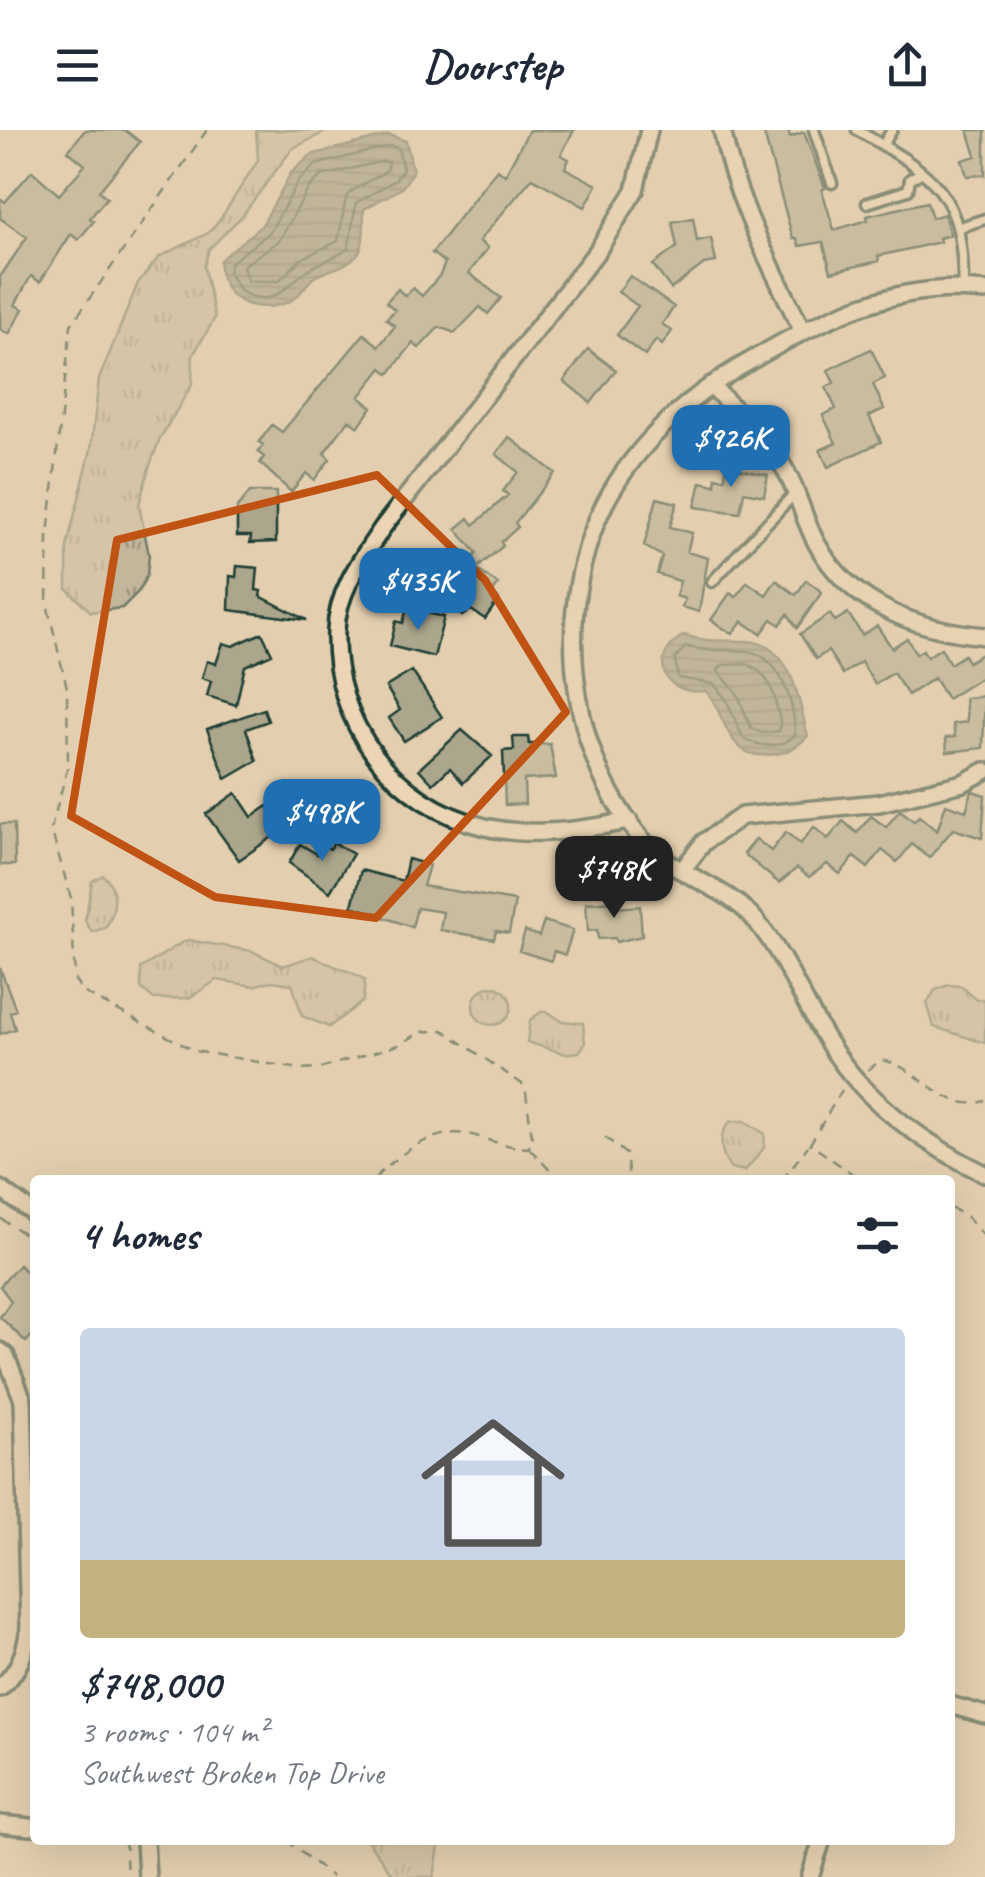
<!DOCTYPE html>
<html lang="en">
<head>
<meta charset="utf-8">
<style>
	body { margin:0; font-family:Caveat,sans-serif; background:#f6f6f7; color:#1f2937; height:100vh; display:flex; flex-direction:column; font-size:38px; white-space:nowrap }
	* { box-sizing:border-box; margin:0 }
	p { font-size:32px; color:#747a83 }
	.icon { flex:none; width:55px; height:55px; fill:none; stroke:currentColor; stroke-width:2; stroke-linecap:round; stroke-linejoin:round }
	.map { position:relative; flex:1; overflow:hidden }
	.sheet { position:absolute; left:30px; top:1045px; width:925px; height:670px; display:flex; flex-direction:column; background:#fff; border-radius:10px; box-shadow:0 10px 40px #0002 }
	.sheet>* { flex:none }
	.price { position:absolute; translate:-50% -85px; padding:0 22px; border-radius:20px; background:#1f6fb2; color:#fff; font-size:32px; line-height:65px; filter:drop-shadow(0 2px 5px #0008) }
	.price::after { content:''; position:absolute; left:50%; top:60px; width:30px; height:22px; margin-left:-15px; background:inherit; clip-path:polygon(0 0,100% 0,50% 100%) }
	.price.on { background:#222; color:#fff }
	ul { padding:0; list-style:none }
	li { display:grid; align-content:center; gap:20px; height:530px; padding:0 50px }
	li span { display:grid; place-items:center; height:310px; border-radius:10px; color:#555 }
	li>.icon { margin-inline-start:auto }
	span .icon { width:180px; height:180px; fill:#fffc; stroke-width:1 }
	li b { font-size:42px }
	h2 { display:flex; justify-content:space-between; align-items:center; height:120px; padding:0 50px; font-size:42px }
	header { display:flex; justify-content:space-between; align-items:center; height:130px; padding:0 50px; background:#fff; font-size:45px; font-weight:600 }
	.map>svg:first-child { display:block }
</style>
</head>
<body>
<header><svg class="icon" aria-label="menu" viewBox="0 0 24 24"><path d="M4 6h16M4 12h16M4 18h16"/></svg>Doorstep<svg class="icon" aria-label="share" viewBox="0 0 24 24"><path d="M12 15V3M7 8l5-5 5 5M5 13v7h14v-7"/></svg></header>
<div class="map">
<svg width="985" height="1747" viewBox="0 0 985 1747">
	<defs>
		<pattern id="grass-tufts" width="24" height="20" patternUnits="userSpaceOnUse" patternTransform="scale(2.5)"><rect width="24" height="20" fill="#c3b69b"/><path d="M3 7l-1-3M5 7V3M7 7l1-3M15 17l-1-3M17 17v-4M19 17l1-3" fill="none" stroke="#9e957f"/></pattern>
		<pattern id="water-rules" width="6" height="5" patternUnits="userSpaceOnUse" patternTransform="scale(2.5)"><rect width="6" height="5" fill="#96947f"/><path d="M0 2.5h6" fill="none" stroke="#7a7a69"/></pattern>
	</defs>
	<rect width="100%" height="100%" fill="#e3cfaf"/>
	<filter id="ink" filterUnits="userSpaceOnUse"><feTurbulence type="fractalNoise" baseFrequency=".01" numOctaves="2"/><feDisplacementMap in="SourceGraphic" scale="20" xChannelSelector="R" yChannelSelector="G"/><feConvolveMatrix kernelMatrix="1 2 1 2 8 2 1 2 1" color-interpolation-filters="sRGB"/></filter>
	<g filter="url(#ink)">
		<path fill="url(#grass-tufts)" stroke="#717a68" stroke-width="2.5" d="M256,0H329L292,19L242,86L209,119L204,137L215,188L193,225L192,255L160,308L149,338L139,375L149,425L147,445L138,462L122,478L91,482L67,459V416L91,319L99,249L138,153L159,127L208,103L221,88L258,30Z
			M103,745C119,758 116,783 105,798L92,802L85,791L92,751Z
			M188,810L252,821L283,836L313,826C329,836 352,840 365,850L363,871L329,897L302,886L292,854L271,851L254,856L217,850L189,868L154,869L141,858V838C157,830 173,816 188,810Z
			M949,855L961,856L977,870L985,869V913L934,897L927,873L935,860Z
			M473 876a19 19 0 1 1 38 0a19 19 0 1 1-38 0Z
			M541,882H548L562,891L583,893L585,914L579,922L566,924L527,912L530,890Z
			M731,991H745L765,1004L764,1018L745,1041L730,1038C720,1023 717,1004 731,991Z
			M367,1710H440L434,1747H394Z"/>
		<path fill="url(#water-rules)" stroke="#667161" stroke-width="2.5" d="M389,5L406,11L413,41L402,58L364,79C363,93 366,114 357,125C346,137 330,139 316,146C305,153 301,167 288,172C254,186 217,169 220,130L262,95L291,43L311,25Z
			M684,505C707,513 724,510 747,511C793,514 798,571 808,606C795,619 785,624 766,625C726,628 726,583 706,561C661,566 648,526 684,505Z"/>
		<g fill="none" stroke-linecap="round" stroke-linejoin="round">
			<path stroke="#4f6052" stroke-width="2.5" d="M390,16L398,18L403,39L395,50L356,73L348,119C336,127 324,131 311,138C287,152 276,182 240,161L229,143L230,133L270,102L299,50L315,35Z
				M384,31L389,33L387,40C335,74 351,49 338,111L301,129L279,151H248L243,136L280,110L309,57L321,46Z
				M686,516C708,524 726,518 748,521C782,527 795,577 795,605C780,620 760,617 743,608L726,569L714,554L678,548L675,529Z
				M747,534C773,545 775,570 781,595L779,601L762,603L751,598L737,563L718,541L722,535Z"/>
		</g>
		<path fill="#aca68c" stroke="#1f3d34" stroke-width="2.5" d="M85,0H125L140,12L99,61L107,68L90,88L94,91L78,110L71,104L40,152L31,146L15,175L23,179L9,204L0,199V147L27,107L0,88V68L5,72L32,41L59,65L85,35L68,21Z
			M529,0H574L561,25L569,29L565,38L597,55L585,77L532,48L479,111L488,118L469,143L501,168L488,184L480,177L455,203L439,197L419,218L413,213L389,244L382,238L359,267L372,277L358,297L349,290L324,323L330,329L314,350L306,343L291,362L260,333L264,327L258,322L263,315L259,312L272,295L282,302L364,204L379,216L395,196L386,189L395,180L386,172L398,159L405,166L413,158L422,166L440,145L445,133L432,123L497,39L505,45Z
			M763,0H788L790,7L804,2L825,58L822,60L834,100L868,90L867,86L927,72L932,88L944,84L950,105L939,108L940,112L878,126L879,131L831,142L823,112L799,116L797,108L793,109Z
			M968,0H985V45L967,46L962,30L976,26Z
			M693,88L697,111L711,108L716,132L704,134L671,159L653,135L677,117L672,92Z
			M630,146L674,177L662,194L672,201L662,215L656,210L645,226L617,205L638,176L618,162Z
			M588,219L616,240L591,273L564,251Z
			M871,219L885,248L873,254L884,279L869,286L881,312L828,337L820,320L836,313L823,285L836,279L826,257L834,253L828,240Z
			M509,307L555,343L515,393L518,397L501,412L503,416L476,439L498,454L492,464L499,469L485,489L471,480L462,486L414,453L426,437L454,456L477,423L456,399L469,388L474,395L508,365L503,361L518,342L496,324Z
			M727,336L768,345L764,366L744,362L740,383L695,377L701,352L715,355L716,347L724,349Z
			M250,362H276V412L250,413L251,406H237V378Z
			M657,368L677,373L670,397L692,403L687,422L708,428L699,482L682,477L685,469L676,466L680,451L657,444L662,426L644,416Z
			M237,436L258,438L256,460L261,461L260,466L307,490L229,480L230,446L236,447Z
			M776,450L796,465L806,450L822,462L797,498L788,484L780,495L772,489L761,504L742,491L732,504L711,490L730,463L736,467L747,452L766,465Z
			M407,478L444,487L434,527L390,516L396,491L403,493Z
			M848,483L862,505L877,496L892,518L907,508L916,524L923,520L927,527L941,518L950,534L964,525L968,532L985,522V545L947,569L934,548L908,565L893,543L875,554L861,532L843,544L828,521L816,529L800,504L830,484L835,491Z
			M262,503L272,524L245,536L236,575L207,566L211,551L202,548L207,531L216,534L223,513L233,516Z
			M412,541L442,587L404,611L389,588L400,580L386,557Z
			M985,566L983,618L947,622L946,608L955,607L953,594L967,592L965,568Z
			M264,579L268,591L246,599L257,631L226,649L207,599Z
			M462,600L492,626L463,653L450,638L433,654L419,639Z
			M513,607H528L529,614H550L556,648L524,650L525,674L505,675L503,621L514,620Z
			M972,661L985,665L982,708L953,699L929,728L912,714L897,732L882,720L868,738L854,727L840,744L827,734L809,747L797,738L779,753L744,724L756,709L771,721L786,702L800,714L814,697L828,709L843,691L857,703L871,686L886,697L900,680L914,691L919,686L937,701L946,674L966,681Z
			M236,663L252,687L268,676L284,699L239,730L206,684Z
			M0,694H14L15,735H0Z
			M334,713L353,724L330,762L289,733L300,714L317,724L322,715L330,719Z
			M408,729L429,735L423,756L515,771L509,803L496,801L494,809L440,800L443,782L417,778L412,797L352,776L361,740L403,751Z
			M614,771L615,778L640,776L642,806L616,812L615,808L598,809L597,800L588,801L586,773Z
			M544,791L573,800L565,825L554,821L551,831L519,821L525,801L539,806Z
			M0,838L16,880L10,882L15,899L0,904Z
			M19,1135L35,1151V1202L26,1212L0,1187L11,1171L0,1156Z"/>
		<g fill="none" stroke-linecap="round" stroke-linejoin="round">
			<defs>
				<path id="service" d="M814,0L832,53
					M857,0C936,46 964,62 963,159
					M883,15L892,0
					M867,73L908,60L910,49L922,42
					M960,97L985,89
					M712,452L795,363"/>
				<path id="minor" d="M722,0C736,72 771,135 802,200
					M985,161C891,150 817,192 738,238C675,276 615,335 591,406C556,508 574,631 645,713C674,746 728,756 756,791C790,832 807,884 838,927C873,977 930,1017 985,1044
					M711,255C736,282 769,310 787,343C799,365 804,391 817,414C851,476 918,500 985,506
					M629,691C581,700 533,708 485,697C393,675 333,593 336,500C337,461 363,427 383,397L598,120L635,60L649,0
					M683,739L704,712L742,686L879,673L963,653L985,641
					M0,1059L35,1084
					M0,1221L6,1226L23,1270L29,1499C25,1523 19,1541 0,1558
					M950,1575L985,1585
					M0,1694L30,1697
					M145,1710L147,1747
					M810,1747L822,1710"/>
			</defs>
			<use href="#service" stroke="#1f3d34" stroke-width="15"/>
			<use href="#minor" stroke="#1f3d34" stroke-width="22"/>
			<path stroke="#1f3d34" stroke-width="2.5" stroke-dasharray="10 8" stroke-linecap="butt" d="M207,0L71,195L48,405L47,474L67,558L68,636L51,699L71,768L75,850L83,862L195,921L299,939L321,938L398,915L422,902L443,900L525,956L532,1007L529,1018C509,1017 494,1012 476,1006C437,994 398,1024 373,1050
				M868,940L881,930C918,935 943,984 985,971
				M842,960L810,1014L861,1050
				M605,1007L626,1024L629,1050
				M530,1019L559,1050
				M782,1050L808,1016
				M950,1078L965,1085L985,1107
				M0,1088L35,1111
				M125,1710L127,1747
				M286,1710L332,1747"/>
			<use href="#service" stroke="#ebd5b4" stroke-width="8"/>
			<use href="#minor" stroke="#ebd5b4" stroke-width="15"/>
		</g>
	</g>
	<path d="M0 0H985V1747H0ZM377,345L485,450L566,582L376,788L215,767L71,686L117,410Z" fill="#e3cfaf" fill-opacity=".55" fill-rule="evenodd"/>
	<path fill="none" stroke="#c05314" stroke-width="8" stroke-linejoin="round" d="M377,345L485,450L566,582L376,788L215,767L71,686L117,410Z"/>
</svg>
<b class="price" style="left:731px;top:360px">$926K</b>
<b class="price" style="left:418px;top:503px">$435K</b>
<b class="price" style="left:322px;top:734px">$498K</b>
<b class="price on" style="left:614px;top:791px">$748K</b>
<section class="sheet">
<h2>4 homes<svg class="icon" aria-label="filters" viewBox="0 0 24 24"><path d="M4 7h16M4 17h16"/><circle cx="9" cy="7" r="2"/><circle cx="15" cy="17" r="2"/></svg></h2>
<ul>
<li><span style="background:linear-gradient(#c9d6e8 75%,#c2b280 0)"><svg class="icon" aria-label="home" viewBox="0 0 24 24"><path d="M3 11l9-7 9 7M6 9v11h12V9"/></svg></span><div><b>$748,000</b><p>3 rooms · 104 m²</p><p>Southwest Broken Top Drive</p></div></li>
</ul>
</section>
</div>
</body>
</html>
